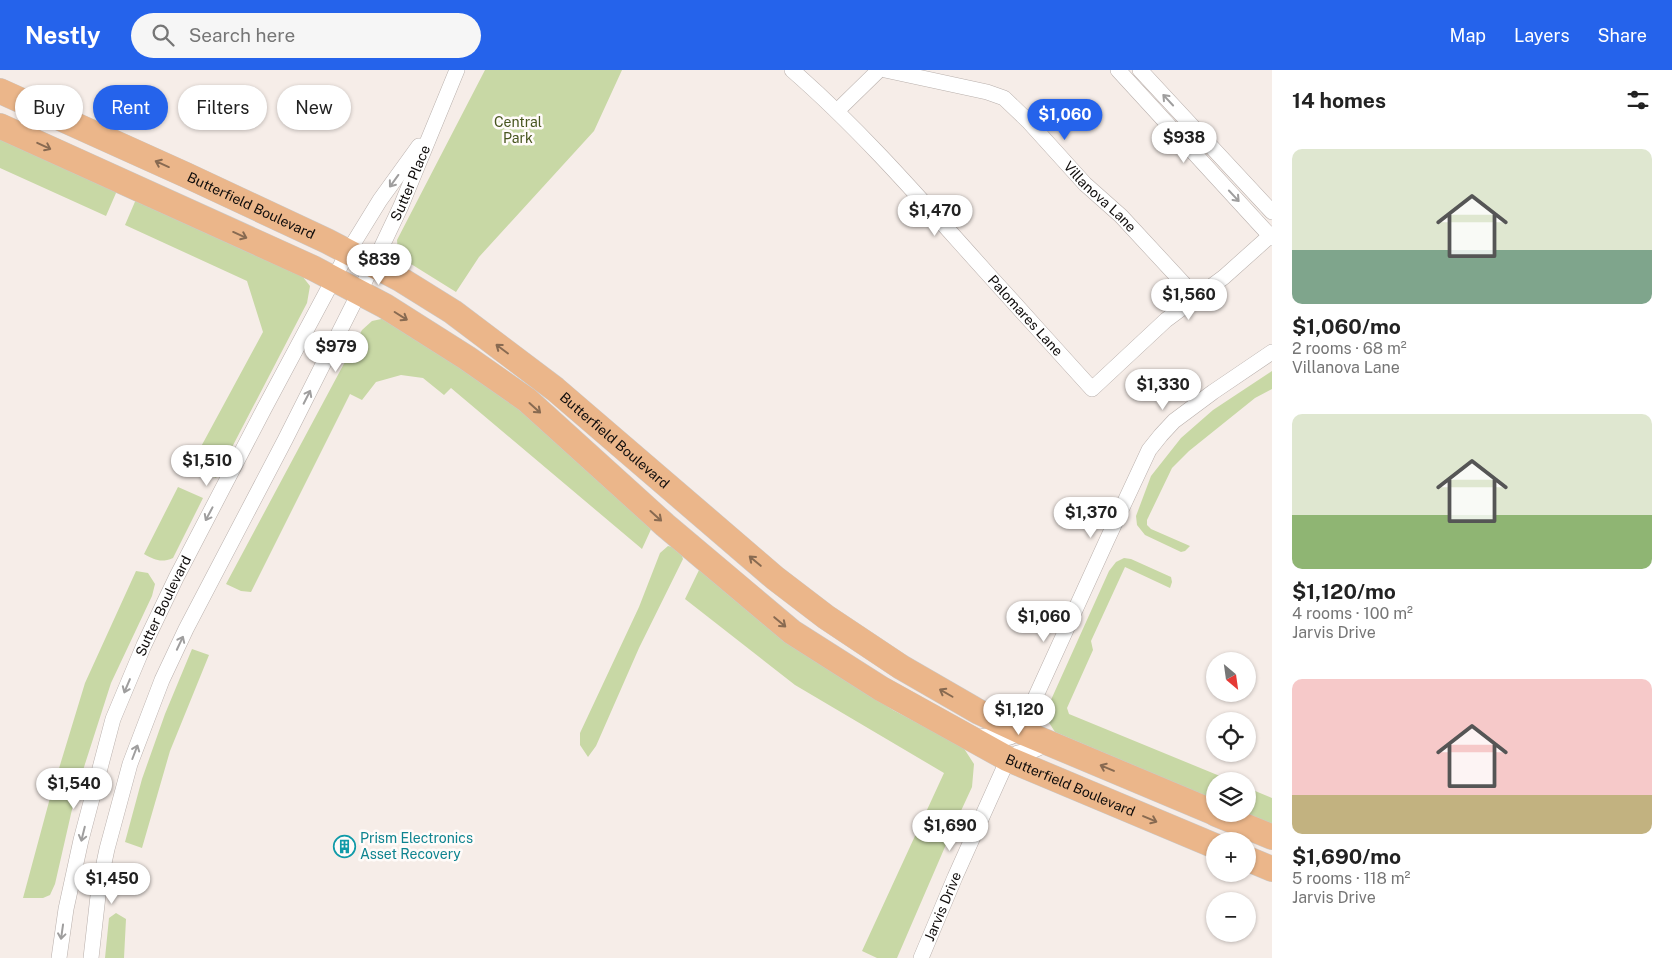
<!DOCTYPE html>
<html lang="en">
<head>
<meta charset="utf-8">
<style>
	body { margin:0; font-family:"Public Sans",sans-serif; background:#f6f6f6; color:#222; height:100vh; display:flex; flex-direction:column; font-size:19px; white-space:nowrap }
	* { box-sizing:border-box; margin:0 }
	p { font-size:16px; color:#767676 }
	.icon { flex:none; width:28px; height:28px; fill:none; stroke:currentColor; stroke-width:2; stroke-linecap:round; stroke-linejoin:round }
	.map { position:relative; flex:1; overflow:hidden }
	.details { display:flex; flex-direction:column; background:#fff; width:400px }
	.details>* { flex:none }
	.guide { position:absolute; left:15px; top:15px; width:475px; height:45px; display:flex; gap:10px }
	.needle { width:32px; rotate:151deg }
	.buttons { position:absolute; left:1206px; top:582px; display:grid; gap:10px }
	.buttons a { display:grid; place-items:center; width:50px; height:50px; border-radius:50%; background:#fff; box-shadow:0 1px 4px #0004; font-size:25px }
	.price { position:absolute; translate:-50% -42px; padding:0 11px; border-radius:18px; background:#fff; color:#222; font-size:16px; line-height:32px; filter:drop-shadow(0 1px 2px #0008) }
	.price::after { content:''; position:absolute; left:50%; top:30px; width:15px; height:11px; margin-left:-8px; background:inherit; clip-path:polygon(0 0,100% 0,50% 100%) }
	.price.selected { background:#2563eb; color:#fff }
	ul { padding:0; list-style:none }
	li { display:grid; align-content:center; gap:10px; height:265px; padding:0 20px }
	li span { display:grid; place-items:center; height:155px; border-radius:10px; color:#555 }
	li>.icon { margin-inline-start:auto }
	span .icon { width:90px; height:90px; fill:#fffc; stroke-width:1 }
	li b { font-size:21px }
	h2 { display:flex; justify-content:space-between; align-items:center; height:60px; padding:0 20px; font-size:21px }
	.chip { padding:0 18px; border-radius:22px; background:#fff; box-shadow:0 1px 4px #0004; font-size:18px; line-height:45px }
	.chip.selected { background:#2563eb; color:#fff }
	header { display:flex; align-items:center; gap:30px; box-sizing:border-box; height:70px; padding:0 25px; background:#2563eb; color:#fff }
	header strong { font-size:24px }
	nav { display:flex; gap:28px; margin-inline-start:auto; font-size:18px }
	.search { width:350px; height:45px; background:#f6f6f6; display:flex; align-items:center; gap:12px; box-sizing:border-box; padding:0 18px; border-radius:28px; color:#767676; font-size:19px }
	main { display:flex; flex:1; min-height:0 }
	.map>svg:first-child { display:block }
</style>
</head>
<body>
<header>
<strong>Nestly</strong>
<div class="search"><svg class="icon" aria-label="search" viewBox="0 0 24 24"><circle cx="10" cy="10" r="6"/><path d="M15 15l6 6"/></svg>Search here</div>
<nav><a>Map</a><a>Layers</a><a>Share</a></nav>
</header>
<main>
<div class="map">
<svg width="1272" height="888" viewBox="0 0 1272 888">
	<rect width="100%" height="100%" fill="#f6ede8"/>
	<path fill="#c8d8a5" d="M485,0H622L594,61L479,187L456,222L403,189L398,181L397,170Z
		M0,66L116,118V123L106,146L0,98Z
		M137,127L299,202L310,216L307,233L216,408L190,397L263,262L247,211L125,155Z
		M386,248L487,311L653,455L642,479L451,318L444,325L423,308L401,305L376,312L362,330L350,324L251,522L241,521L226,514L362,260L372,251Z
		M1272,301V319L1255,328L1189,381L1172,398L1147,450V455L1151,459L1190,476L1185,481L1181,482L1145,465L1137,455L1136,446L1151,406L1181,368L1213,340Z
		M178,417L203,428L173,488C161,493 155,490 144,484Z
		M668,476L680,479L683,489L639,578L596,676L588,687L580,675V663L639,537L660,483Z
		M1124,488L1131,489L1171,507L1172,512L1170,518L1125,497L1091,571L1093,580L1067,638L1069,644L1232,711H1215V730L1055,662L1048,651L1046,641L1109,501L1116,492Z
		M700,498L830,599L893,640L963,677L974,694L972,717L954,756L897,888H877L862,881L944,703L795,615L685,529Z
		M136,501L148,503L155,514L152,526L111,613L76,722L55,814L50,825L43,828H23L50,728L85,613Z
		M192,579L209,585L170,681L142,778L125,772L142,709L165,644Z
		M1248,718L1272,728V754L1248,744Z
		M116,843L126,849L124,888H105L109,848Z"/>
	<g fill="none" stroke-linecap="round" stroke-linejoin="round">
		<defs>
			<g id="minor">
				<path id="s1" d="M792,0C863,62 924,133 987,203C1022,242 1057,280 1092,319L1166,250L1224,207L1272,164"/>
				<path id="s2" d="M885,0L987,22L1004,28L1028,51L1085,114L1121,146L1196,227"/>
				<path d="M1118,0L1272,168"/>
				<path d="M1140,0L1272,142"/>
				<path d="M837,41L879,0"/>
				<path d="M974,668C979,667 985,666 990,666C1004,667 1008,671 1020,661L1107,470L1149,380L1161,365L1174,351L1213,322L1272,282"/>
				<path id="s3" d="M59,888L66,839L81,770L113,649L144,575L176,508L264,339L348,182L380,130L419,76"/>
				<path id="s4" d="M91,888L99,817L107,779L130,694L162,610L186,559L285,370L373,195L401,136L457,0"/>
				<path id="s5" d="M921,888L955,807L1008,689C1020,679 1022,684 1034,680C1039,678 1044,675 1049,673"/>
			</g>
			<g id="primary">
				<path id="s6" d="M0,21L186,105L327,171L400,209L453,242L555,319L775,508L826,547L901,597L979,642L1020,661L1215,743"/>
				<path id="s7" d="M0,56L313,198L385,236L467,288L527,330L665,455L792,562L880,618L1008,689L1215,776"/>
				<path d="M1216,744L1272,767"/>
				<path d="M1248,789L1272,799"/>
			</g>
		</defs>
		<use href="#minor" stroke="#b9b0ac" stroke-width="16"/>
		<use href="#primary" stroke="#cacaca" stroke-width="26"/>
		<use href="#minor" stroke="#fff" stroke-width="15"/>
		<use href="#primary" stroke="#ebb68a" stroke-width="25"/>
	</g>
	<defs><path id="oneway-shaft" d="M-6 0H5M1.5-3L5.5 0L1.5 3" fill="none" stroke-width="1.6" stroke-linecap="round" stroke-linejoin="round" transform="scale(1.25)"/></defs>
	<g stroke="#9f9e9e">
		<use href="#oneway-shaft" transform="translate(1168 30) rotate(-133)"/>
		<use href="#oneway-shaft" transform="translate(394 111) rotate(126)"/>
		<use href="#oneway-shaft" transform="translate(1234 126) rotate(47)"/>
		<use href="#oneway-shaft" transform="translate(307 327) rotate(-63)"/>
		<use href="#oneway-shaft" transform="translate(209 444) rotate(118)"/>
		<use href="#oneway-shaft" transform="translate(180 573) rotate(-65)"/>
		<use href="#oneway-shaft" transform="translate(127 616) rotate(113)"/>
		<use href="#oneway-shaft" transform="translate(135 682) rotate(-69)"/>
		<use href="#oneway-shaft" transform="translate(83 764) rotate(104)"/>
		<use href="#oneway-shaft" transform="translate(62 862) rotate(98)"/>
	</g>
	<g stroke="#886a51">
		<use href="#oneway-shaft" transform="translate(44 76) rotate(25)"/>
		<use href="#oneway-shaft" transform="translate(162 94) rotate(-156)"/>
		<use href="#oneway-shaft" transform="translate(240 165) rotate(24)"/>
		<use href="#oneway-shaft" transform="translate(401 246) rotate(32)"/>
		<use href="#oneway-shaft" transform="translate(502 279) rotate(-143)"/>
		<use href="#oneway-shaft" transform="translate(535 338) rotate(42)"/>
		<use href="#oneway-shaft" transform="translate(656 446) rotate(42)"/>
		<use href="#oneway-shaft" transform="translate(755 491) rotate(-140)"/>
		<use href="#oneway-shaft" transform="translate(780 552) rotate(40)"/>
		<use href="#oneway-shaft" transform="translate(946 623) rotate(-150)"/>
		<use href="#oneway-shaft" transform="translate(1107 698) rotate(-157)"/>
		<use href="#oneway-shaft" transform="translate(1150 749) rotate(23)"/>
	</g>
	<defs>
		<symbol id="building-ring" viewBox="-11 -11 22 22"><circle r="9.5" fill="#fffbf9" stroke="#0f9aa8" stroke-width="1.5"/><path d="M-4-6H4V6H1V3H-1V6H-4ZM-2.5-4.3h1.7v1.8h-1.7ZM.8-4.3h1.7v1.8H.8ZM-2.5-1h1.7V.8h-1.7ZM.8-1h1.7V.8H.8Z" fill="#0f9aa8"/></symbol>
	</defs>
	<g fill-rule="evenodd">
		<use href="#building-ring" x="332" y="764" width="25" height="25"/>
	</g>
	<g text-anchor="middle" stroke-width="5" stroke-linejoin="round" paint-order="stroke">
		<g font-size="14" fill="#48561f" stroke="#fffbf9">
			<text x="518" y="57">Central<tspan x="518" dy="16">Park</tspan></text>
		</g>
		<g font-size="14" fill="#100d0c" stroke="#fffbf9">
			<text dy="5" stroke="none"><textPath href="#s4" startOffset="844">Sutter Place</textPath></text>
			<text dy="5" stroke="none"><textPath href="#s2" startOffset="260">Villanova Lane</textPath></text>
			<text dy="5" stroke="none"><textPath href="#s6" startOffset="276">Butterfield Boulevard</textPath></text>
			<text dy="5" stroke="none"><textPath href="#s1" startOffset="339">Palomares Lane</textPath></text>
			<text dy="5" stroke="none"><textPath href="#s6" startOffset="711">Butterfield Boulevard</textPath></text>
			<text dy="5" stroke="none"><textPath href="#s3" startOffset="369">Sutter Boulevard</textPath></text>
			<text dy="5" stroke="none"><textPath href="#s7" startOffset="1266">Butterfield Boulevard</textPath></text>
			<text dy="5" stroke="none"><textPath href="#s5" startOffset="56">Jarvis Drive</textPath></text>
		</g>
		<g font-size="14" fill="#0d838f" stroke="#fffbf9" text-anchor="start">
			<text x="360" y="773">Prism Electronics<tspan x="360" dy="16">Asset Recovery</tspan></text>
		</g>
	</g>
</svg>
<div class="buttons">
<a><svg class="needle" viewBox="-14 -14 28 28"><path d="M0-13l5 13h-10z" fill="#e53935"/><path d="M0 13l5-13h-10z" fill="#767676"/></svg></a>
<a><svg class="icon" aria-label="locate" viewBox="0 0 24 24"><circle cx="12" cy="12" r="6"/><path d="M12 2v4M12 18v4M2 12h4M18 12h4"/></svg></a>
<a><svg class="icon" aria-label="layers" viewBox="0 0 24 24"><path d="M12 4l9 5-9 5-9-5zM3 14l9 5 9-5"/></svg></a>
<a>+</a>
<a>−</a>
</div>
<b class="price selected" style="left:1065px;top:71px">$1,060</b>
<b class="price" style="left:1184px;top:94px">$938</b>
<b class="price" style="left:935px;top:167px">$1,470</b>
<b class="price" style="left:379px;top:216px">$839</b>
<b class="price" style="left:1189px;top:251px">$1,560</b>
<b class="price" style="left:336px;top:303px">$979</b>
<b class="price" style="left:1163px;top:341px">$1,330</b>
<b class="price" style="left:207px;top:417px">$1,510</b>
<b class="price" style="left:1091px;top:469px">$1,370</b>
<b class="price" style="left:1044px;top:573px">$1,060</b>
<b class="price" style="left:1019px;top:666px">$1,120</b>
<b class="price" style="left:74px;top:740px">$1,540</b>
<b class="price" style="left:950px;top:782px">$1,690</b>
<b class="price" style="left:112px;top:835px">$1,450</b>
<div class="guide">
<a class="chip">Buy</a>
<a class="chip selected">Rent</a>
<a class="chip">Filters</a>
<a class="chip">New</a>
</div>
</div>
<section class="details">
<h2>14 homes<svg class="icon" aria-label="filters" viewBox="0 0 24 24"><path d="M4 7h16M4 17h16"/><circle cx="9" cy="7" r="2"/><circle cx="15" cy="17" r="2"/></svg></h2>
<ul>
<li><span style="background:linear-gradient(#dfe7d0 65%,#7fa58c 0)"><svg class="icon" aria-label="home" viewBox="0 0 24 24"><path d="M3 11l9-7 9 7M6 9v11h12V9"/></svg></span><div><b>$1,060/mo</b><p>2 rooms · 68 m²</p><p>Villanova Lane</p></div></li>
<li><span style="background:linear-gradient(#dfe7d0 65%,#8fb573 0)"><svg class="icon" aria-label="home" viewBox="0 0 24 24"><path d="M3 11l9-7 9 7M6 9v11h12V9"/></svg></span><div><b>$1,120/mo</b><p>4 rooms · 100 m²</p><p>Jarvis Drive</p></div></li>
<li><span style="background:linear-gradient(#f6c9c9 75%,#c2b280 0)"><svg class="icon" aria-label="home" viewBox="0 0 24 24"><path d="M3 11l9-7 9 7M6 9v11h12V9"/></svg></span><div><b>$1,690/mo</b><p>5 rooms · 118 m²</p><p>Jarvis Drive</p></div></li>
</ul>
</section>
</main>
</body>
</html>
